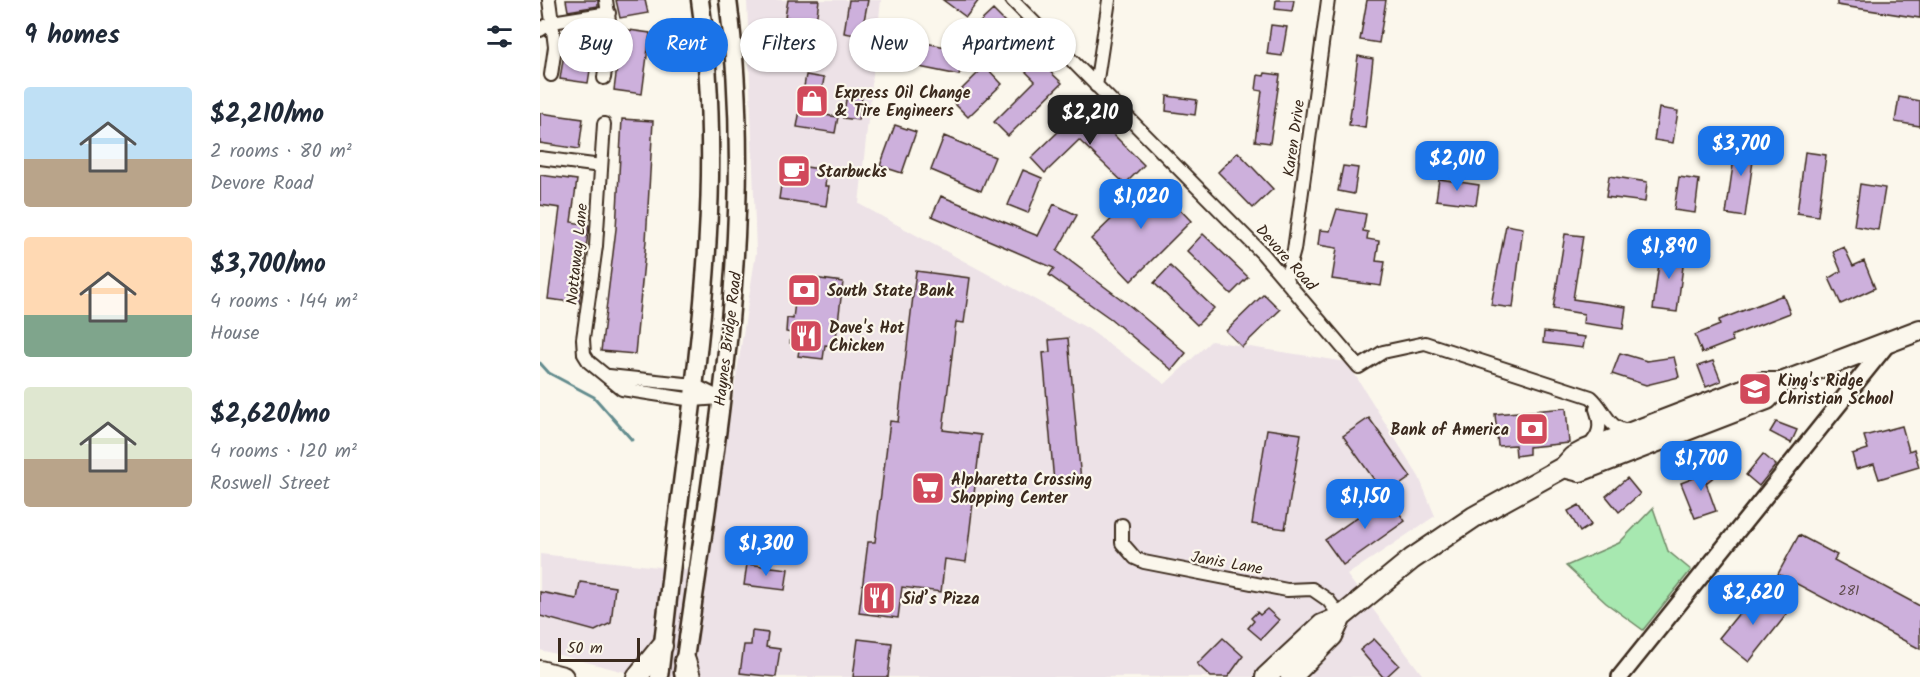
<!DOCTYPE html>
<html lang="en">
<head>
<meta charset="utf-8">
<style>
	body { margin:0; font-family:Kalam,sans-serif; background:#f2f2f3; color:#1f2937; height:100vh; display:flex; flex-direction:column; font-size:22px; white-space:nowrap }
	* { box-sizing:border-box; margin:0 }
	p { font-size:20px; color:#747a83 }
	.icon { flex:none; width:33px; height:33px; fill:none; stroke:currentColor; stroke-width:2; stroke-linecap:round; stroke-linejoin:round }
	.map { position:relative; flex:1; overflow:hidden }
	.sheet { display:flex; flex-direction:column; background:#fff; width:540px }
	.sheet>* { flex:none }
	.banner { position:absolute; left:18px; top:18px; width:570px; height:54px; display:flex; gap:12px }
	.scale { position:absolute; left:18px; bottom:15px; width:82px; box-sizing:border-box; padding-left:6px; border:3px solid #3b2a1e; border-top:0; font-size:16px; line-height:21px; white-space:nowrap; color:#3b2a1e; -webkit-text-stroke:4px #fbf7ec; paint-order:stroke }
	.price { position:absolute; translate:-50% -51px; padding:0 14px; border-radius:12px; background:#1a73e8; color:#fff; font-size:20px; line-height:39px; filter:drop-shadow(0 2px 3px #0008) }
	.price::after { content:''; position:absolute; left:50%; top:36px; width:18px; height:14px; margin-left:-9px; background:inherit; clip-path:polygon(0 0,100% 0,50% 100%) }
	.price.on { background:#222; color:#fff }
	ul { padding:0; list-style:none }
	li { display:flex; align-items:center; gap:18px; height:150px; padding:0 24px }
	li span { display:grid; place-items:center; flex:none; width:168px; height:120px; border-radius:6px; color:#555 }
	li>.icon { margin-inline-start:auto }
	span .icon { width:72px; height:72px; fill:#fffc; stroke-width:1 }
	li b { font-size:26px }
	h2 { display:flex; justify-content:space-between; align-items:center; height:72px; padding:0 24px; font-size:26px }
	.chip { padding:0 21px; border-radius:27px; background:#fff; box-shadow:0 2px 4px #0004; font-size:21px; line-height:54px }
	.chip.on { background:#1a73e8; color:#fff }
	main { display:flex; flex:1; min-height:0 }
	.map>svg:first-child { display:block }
</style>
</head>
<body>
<main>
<section class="sheet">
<h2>9 homes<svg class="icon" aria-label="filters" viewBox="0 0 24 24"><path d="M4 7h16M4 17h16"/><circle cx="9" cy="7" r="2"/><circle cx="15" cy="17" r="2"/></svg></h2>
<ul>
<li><span style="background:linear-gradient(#bfe0f5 60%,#b9a48a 0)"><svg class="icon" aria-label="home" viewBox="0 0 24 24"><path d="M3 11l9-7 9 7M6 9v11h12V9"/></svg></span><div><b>$2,210/mo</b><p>2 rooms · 80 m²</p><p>Devore Road</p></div></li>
<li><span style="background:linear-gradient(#ffd9b3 65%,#7fa58c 0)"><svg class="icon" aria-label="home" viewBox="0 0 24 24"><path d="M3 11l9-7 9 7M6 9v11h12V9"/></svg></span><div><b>$3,700/mo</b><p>4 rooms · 144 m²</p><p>House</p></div></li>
<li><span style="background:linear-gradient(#dfe7d0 60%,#b9a48a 0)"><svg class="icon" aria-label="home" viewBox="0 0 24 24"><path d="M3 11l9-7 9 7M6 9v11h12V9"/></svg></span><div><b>$2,620/mo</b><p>4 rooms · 120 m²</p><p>Roswell Street</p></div></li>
</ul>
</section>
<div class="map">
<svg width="1380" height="677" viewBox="0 0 1380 677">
	<rect width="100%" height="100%" fill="#fbf7ec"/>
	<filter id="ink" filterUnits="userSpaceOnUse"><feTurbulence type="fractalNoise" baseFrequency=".0167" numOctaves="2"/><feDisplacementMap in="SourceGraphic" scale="12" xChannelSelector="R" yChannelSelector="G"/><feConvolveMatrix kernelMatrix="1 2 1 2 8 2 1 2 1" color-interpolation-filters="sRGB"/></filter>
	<g filter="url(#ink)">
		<path fill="#ede2e7" d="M207,0H341L319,204L547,328L625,384L671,341L807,362L879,477L895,516L807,575L884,677H104L0,650V554L165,572L216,253Z"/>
		<path fill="#a7e8b0" stroke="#718967" stroke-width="1.5" d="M1113,508L1128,551L1151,570L1103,630L1066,603L1026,566L1079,543Z"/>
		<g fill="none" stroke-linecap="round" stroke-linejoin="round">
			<path stroke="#638c8e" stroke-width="3" d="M0,363L9,373L54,397L92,440"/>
		</g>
		<path fill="#cdb0dc" stroke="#3b2a1e" stroke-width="1.5" d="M26,0H58V6L28,11Z
			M76,0H105L108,13L80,18Z
			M248,0H279L276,22L245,17Z
			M309,0H328L321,36L304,33Z
			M403,0H439L426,17Z
			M736,0H754L752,11L735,9Z
			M827,0H846L839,43L820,40Z
			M1297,0H1380V18L1297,5Z
			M453,10L503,60L500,62L522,83L468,136L454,122L495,81L438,24Z
			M731,25L747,27L742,56L727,54Z
			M28,28L56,32L48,83L20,79Z
			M82,29L110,33L102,94L74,90Z
			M364,39L406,47L411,51L413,49L424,51L419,75L359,63Z
			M818,56L833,59L825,128L809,125Z
			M445,66L462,84L428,117L411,100Z
			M725,73L740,75L730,143L715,141L722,91L716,90L718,75L724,76Z
			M266,75L284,78L278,114L298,117L295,133L257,127Z
			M307,94L322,97L318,120L303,118Z
			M627,96L657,100L655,115L626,111Z
			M1359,97L1380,101V126L1355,122Z
			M545,106L604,165L585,184L539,140L505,173L491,158Z
			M1119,108L1138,111L1133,143L1114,140Z
			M0,113L43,119L39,149L0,143Z
			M82,119L113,121L106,241L95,354L61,351L76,229Z
			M355,125L376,132L362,173L340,166Z
			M404,136L455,157L441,191L391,170Z
			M1197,137L1216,140L1205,217L1186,214Z
			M905,143V156L887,155V144Z
			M698,152L733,189L713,208L678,172Z
			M1265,152L1286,155L1278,216L1257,213Z
			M244,164L287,170L285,186H289L286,206L239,199Z
			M803,166L818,168L814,194L798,191Z
			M483,170L502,178L488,213L468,205Z
			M0,175L37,180L31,222L49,225L39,303L8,299L20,208L0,205Z
			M1069,176L1107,182L1105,202L1066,197Z
			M1139,177L1159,180L1155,213L1134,210Z
			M899,179L939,185L936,205L896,200Z
			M612,180L651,221L591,281L551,239Z
			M1320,184L1345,188L1338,230L1314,226Z
			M401,196L498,236L514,204L537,215L517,251L589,305L646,353L632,370L571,319L509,275L514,268L392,216Z
			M797,209L826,214L823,231L828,232L827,239L839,241L836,261L845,262L841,286L792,279L797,248L778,245L780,230L790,231Z
			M966,225L983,228L973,308L951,305Z
			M663,234L708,277L691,294L647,251Z
			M1025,234L1043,236L1033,299L1086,307L1083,329L1043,323L1044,314L1013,309Z
			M1304,247L1313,266L1324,261L1335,288L1301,304L1289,278L1301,271L1293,252Z
			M1121,248L1145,251L1137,312L1113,309Z
			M630,266L674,308L657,325L614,283Z
			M376,271L430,278L424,323L416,322L403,430L441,435L426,562L405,559L401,592L362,587L358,618L319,613L328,542H335L350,421L358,422Z
			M258,276L303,282L295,346L285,345L283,359L258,356L260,344L250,343L251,333L246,332L247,318L253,319Z
			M724,294L740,310L702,347L686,331Z
			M1243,295L1250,313L1191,336L1193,341L1162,353L1155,335L1180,325L1179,320Z
			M1004,332L1045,337L1043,348L1003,343Z
			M528,338L541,481L514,483L503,353L510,352L509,340Z
			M1080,353L1107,361L1134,357L1139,377L1106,385L1072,374Z
			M1173,361L1181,381L1166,387L1158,366Z
			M1026,408L1029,443L989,447V454L976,456L975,445L958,446L955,414Z
			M829,418L871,477L845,495L803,436Z
			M1236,422L1257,430L1251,443L1230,432Z
			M1362,426L1369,451L1374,449L1379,467L1339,479L1334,464L1316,469L1312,454L1328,449L1324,436Z
			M727,429L761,434L745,529L712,524Z
			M1223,454L1236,465L1219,486L1206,475Z
			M1170,463L1175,470L1184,469L1166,483L1176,511L1155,518L1141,483L1167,473L1163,469Z
			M1087,478L1100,494L1079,512L1066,496Z
			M801,482L820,484L818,498L799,496Z
			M847,496L865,521L803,565L785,540Z
			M1039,505L1051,525L1040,532L1028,511Z
			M1259,535L1297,555L1294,560L1380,606V649L1238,574Z
			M207,564L248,569L245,590L204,585Z
			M40,582L75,587L71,623L55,631L0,616V592L37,599Z
			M1217,591L1247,614L1209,662L1179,638Z
			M727,609L739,620L721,639L708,628L714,621L711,618L717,612L720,615Z
			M212,631L228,633L226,647L240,649L236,677L200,673L204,645H211Z
			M683,638L703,656L688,677H671L657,664Z
			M318,639L352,643L348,677H313Z
			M834,639L859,665L846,677H843L820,650Z"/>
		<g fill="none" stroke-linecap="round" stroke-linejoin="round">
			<defs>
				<path id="minor" d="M472,0L723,254L819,367L843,352L885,343L1051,397C1066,410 1067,430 1091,431
					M0,30L12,22L9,0
					M11,75L15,47L12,22L69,13
					M64,78L70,28L66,0
					M556,86L569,0
					M64,124L56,246L43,339L44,354L49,362L82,389L153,400L180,398
					M0,158L61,166
					M746,279L754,250L788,0
					M69,376L154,385L178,397
					M1048,447C1060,435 1062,426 1056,409
					M582,525V543L595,558L604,562L747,590L772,589L788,600L801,617"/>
				<path id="tertiary" d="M1080,677L1348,343"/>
				<path id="secondary" d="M143,673C174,450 218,225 188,0
					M119,677C127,612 133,548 142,483C163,322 183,162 160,0"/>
				<path id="trunk" d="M1024,467L1040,471L1227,399L1241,383
					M145,661L150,677
					M0,671L23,677
					M97,677L122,646
					M726,677L782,625L801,617L872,559L934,517L1024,467L1033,457L1046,450L1221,383H1241L1380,330
					M751,677L792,636L801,617"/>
			</defs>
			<use href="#minor" stroke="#3b2a1e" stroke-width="16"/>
			<use href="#tertiary" stroke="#3b2a1e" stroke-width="20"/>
			<use href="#secondary" stroke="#3b2a1e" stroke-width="21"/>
			<use href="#trunk" stroke="#3b2a1e" stroke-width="24"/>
			<use href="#minor" stroke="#fbf7ec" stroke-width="12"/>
			<use href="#tertiary" stroke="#fbf7ec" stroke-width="15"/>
			<use href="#secondary" stroke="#fbf7ec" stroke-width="16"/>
			<use href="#trunk" stroke="#fbf7ec" stroke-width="20"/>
		</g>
	</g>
	<defs>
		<symbol id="shop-square" viewBox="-11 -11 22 22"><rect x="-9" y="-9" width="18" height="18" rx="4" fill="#d1495b" stroke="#fbf7ec"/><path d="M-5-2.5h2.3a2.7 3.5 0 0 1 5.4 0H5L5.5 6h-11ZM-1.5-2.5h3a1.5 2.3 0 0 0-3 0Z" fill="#fff"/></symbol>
		<symbol id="cafe-square" viewBox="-11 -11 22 22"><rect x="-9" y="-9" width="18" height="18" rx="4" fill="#d1495b" stroke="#fbf7ec"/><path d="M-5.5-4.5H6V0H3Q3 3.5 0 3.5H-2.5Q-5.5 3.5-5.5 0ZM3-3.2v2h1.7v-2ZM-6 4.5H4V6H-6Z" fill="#fff"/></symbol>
		<symbol id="bank-square" viewBox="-11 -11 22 22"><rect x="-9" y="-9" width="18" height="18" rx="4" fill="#d1495b" stroke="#fbf7ec"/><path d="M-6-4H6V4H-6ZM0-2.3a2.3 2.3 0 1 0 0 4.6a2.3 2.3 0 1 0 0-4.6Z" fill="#fff"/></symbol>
		<symbol id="restaurant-square" viewBox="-11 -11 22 22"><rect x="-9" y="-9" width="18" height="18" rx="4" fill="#d1495b" stroke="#fbf7ec"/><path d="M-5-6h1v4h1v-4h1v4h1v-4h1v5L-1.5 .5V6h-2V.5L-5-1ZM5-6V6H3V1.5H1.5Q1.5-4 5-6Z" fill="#fff"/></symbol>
		<symbol id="school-square" viewBox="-11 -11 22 22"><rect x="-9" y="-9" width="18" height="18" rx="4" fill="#d1495b" stroke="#fbf7ec"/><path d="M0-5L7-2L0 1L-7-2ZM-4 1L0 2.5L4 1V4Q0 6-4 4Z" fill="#fff"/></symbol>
		<symbol id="supermarket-square" viewBox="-11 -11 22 22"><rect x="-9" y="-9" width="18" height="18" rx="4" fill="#d1495b" stroke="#fbf7ec"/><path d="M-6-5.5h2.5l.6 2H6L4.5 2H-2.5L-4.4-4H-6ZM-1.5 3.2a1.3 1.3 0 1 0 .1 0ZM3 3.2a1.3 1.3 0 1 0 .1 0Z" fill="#fff"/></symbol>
	</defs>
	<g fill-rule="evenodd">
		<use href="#shop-square" x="253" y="82" width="38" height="38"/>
		<use href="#cafe-square" x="235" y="152" width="38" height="38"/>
		<use href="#bank-square" x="245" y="271" width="38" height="38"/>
		<use href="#restaurant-square" x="247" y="317" width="38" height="38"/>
		<use href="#school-square" x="1196" y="370" width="38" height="38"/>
		<use href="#bank-square" x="973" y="410" width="38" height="38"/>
		<use href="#supermarket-square" x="369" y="469" width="38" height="38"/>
		<use href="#restaurant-square" x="320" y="579" width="38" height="38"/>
	</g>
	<g text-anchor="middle" stroke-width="4.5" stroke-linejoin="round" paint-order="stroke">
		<g font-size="14" fill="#604c4e">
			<text x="1309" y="595">281</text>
		</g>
		<g font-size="16" font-weight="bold" fill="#3b2a1e" stroke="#fbf7ec" text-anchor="start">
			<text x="295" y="98">Express Oil Change<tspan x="295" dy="18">&amp; Tire Engineers</tspan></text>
			<text x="277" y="177">Starbucks</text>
			<text x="287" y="296">South State Bank</text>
			<text x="289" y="333">Dave's Hot<tspan x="289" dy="18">Chicken</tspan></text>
			<text x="1238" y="386">King's Ridge<tspan x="1238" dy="18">Christian School</tspan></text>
			<text x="969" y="435" text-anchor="end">Bank of America</text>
			<text x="411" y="485">Alpharetta Crossing<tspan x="411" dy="18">Shopping Center</tspan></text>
			<text x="362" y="604">Sid’s Pizza</text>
		</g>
		<g font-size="16" fill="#3b2a1e" stroke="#fbf7ec">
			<text transform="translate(753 138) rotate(-82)" y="6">Karen Drive</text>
			<text transform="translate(36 254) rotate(-84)" y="6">Nottaway Lane</text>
			<text transform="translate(747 257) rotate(48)" y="6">Devore Road</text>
			<text transform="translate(187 339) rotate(-83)" y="6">Haynes Bridge Road</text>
			<text transform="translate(687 562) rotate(10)" y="6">Janis Lane</text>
		</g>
	</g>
</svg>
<div class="scale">50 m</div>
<b class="price on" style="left:550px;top:146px">$2,210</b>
<b class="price" style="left:1201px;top:177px">$3,700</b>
<b class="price" style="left:917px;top:192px">$2,010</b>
<b class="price" style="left:601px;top:230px">$1,020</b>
<b class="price" style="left:1129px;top:280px">$1,890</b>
<b class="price" style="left:1161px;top:492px">$1,700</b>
<b class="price" style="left:825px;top:530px">$1,150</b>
<b class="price" style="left:226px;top:577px">$1,300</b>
<b class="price" style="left:1213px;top:626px">$2,620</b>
<div class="banner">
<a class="chip">Buy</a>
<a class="chip on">Rent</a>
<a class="chip">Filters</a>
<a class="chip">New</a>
<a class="chip">Apartment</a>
</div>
</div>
</main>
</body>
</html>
